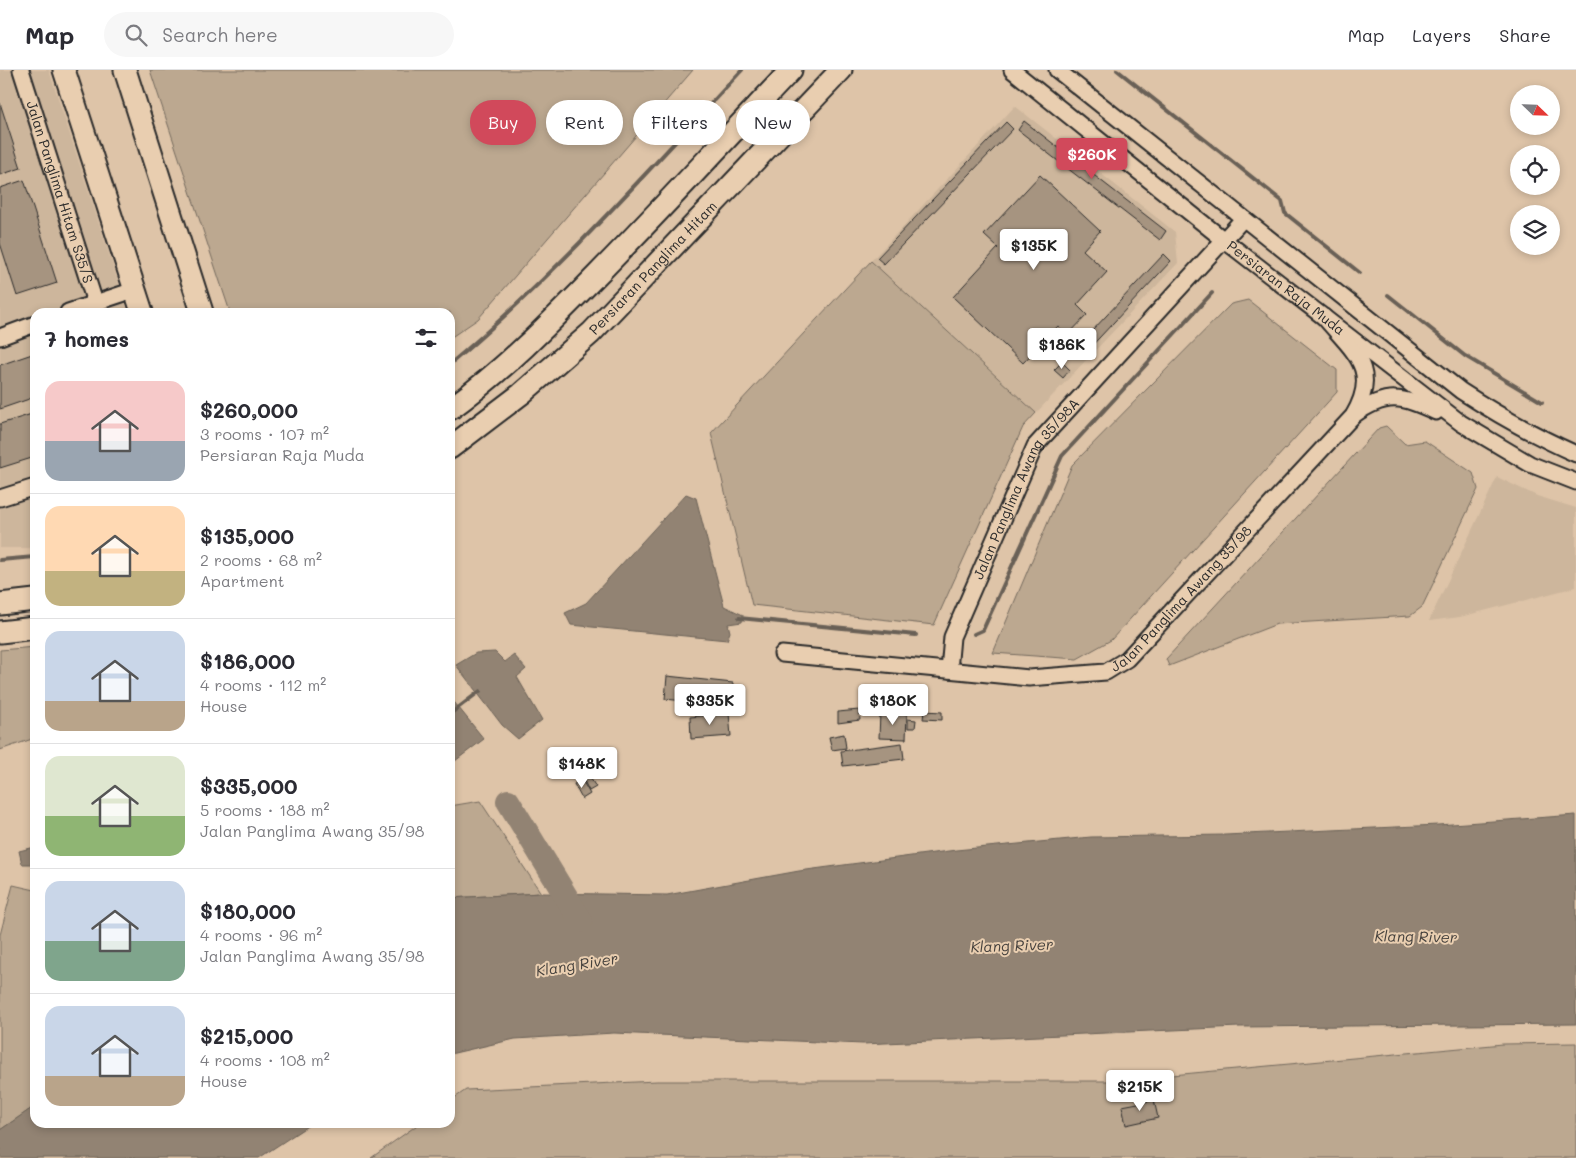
<!DOCTYPE html>
<html lang="en">
<head>
<meta charset="utf-8">
<style>
	body { margin:0; font-family:Mali,sans-serif; background:#f7f7f7; color:#2b2b33; height:100vh; display:flex; flex-direction:column; font-size:19px; white-space:nowrap }
	* { box-sizing:border-box; margin:0 }
	p { font-size:16px; color:#7c7c81 }
	.icon { flex:none; width:28px; height:28px; fill:none; stroke:currentColor; stroke-width:2; stroke-linecap:round; stroke-linejoin:round }
	.map { position:relative; flex:1; overflow:hidden }
	.side { position:absolute; left:30px; top:238px; width:425px; height:820px; display:flex; flex-direction:column; background:#fff; border-radius:15px; box-shadow:0 2px 8px #0003 }
	.side>* { flex:none }
	.hud { position:absolute; left:470px; top:30px; width:475px; height:45px; display:flex; gap:10px }
	.needle { width:32px; rotate:113deg }
	.tools { position:absolute; left:1510px; top:15px; display:grid; gap:10px }
	.tools a { display:grid; place-items:center; width:50px; height:50px; border-radius:50%; background:#fff; box-shadow:0 2px 8px #0003; font-size:25px }
	.price { position:absolute; translate:-50% -42px; padding:0 11px; border-radius:5px; background:#fff; color:#222; font-size:16px; line-height:32px; filter:drop-shadow(0 1px 2px #0008) }
	.price::after { content:''; position:absolute; left:50%; top:30px; width:15px; height:11px; margin-left:-8px; background:inherit; clip-path:polygon(0 0,100% 0,50% 100%) }
	.price.on { background:#d1495b; color:#fff }
	ul { padding:0; list-style:none }
	li { display:flex; align-items:center; gap:15px; height:125px; padding:0 15px }
	li+li { border-top:1px solid #e1e1e2 }
	li span { display:grid; place-items:center; flex:none; width:140px; height:100px; border-radius:15px; color:#555 }
	li>.icon { margin-inline-start:auto }
	span .icon { width:60px; height:60px; fill:#fffc; stroke-width:1 }
	li b { font-size:21px }
	h2 { display:flex; justify-content:space-between; align-items:center; height:60px; padding:0 15px; font-size:21px }
	.chip { padding:0 18px; border-radius:22px; background:#fff; box-shadow:0 2px 8px #0003; font-size:18px; line-height:45px }
	.chip.on { background:#d1495b; color:#fff }
	header { display:flex; align-items:center; gap:30px; box-sizing:border-box; height:70px; padding:0 25px; background:#fff; border-bottom:1px solid #e1e1e2 }
	header strong { font-size:24px }
	nav { display:flex; gap:28px; margin-inline-start:auto; font-size:18px }
	.search { width:350px; height:45px; background:#f7f7f7; display:flex; align-items:center; gap:12px; box-sizing:border-box; padding:0 18px; border-radius:28px; color:#7c7c81; font-size:19px }
	.map>svg:first-child { display:block }
</style>
</head>
<body>
<header>
<strong>Map</strong>
<div class="search"><svg class="icon" aria-label="search" viewBox="0 0 24 24"><circle cx="10" cy="10" r="6"/><path d="M15 15l6 6"/></svg>Search here</div>
<nav><a>Map</a><a>Layers</a><a>Share</a></nav>
</header>
<div class="map">
<svg width="1576" height="1088" viewBox="0 0 1576 1088">
	<rect width="100%" height="100%" fill="#dec4a8"/>
	<filter id="ink" filterUnits="userSpaceOnUse"><feTurbulence type="fractalNoise" baseFrequency=".02" numOctaves="2"/><feDisplacementMap in="SourceGraphic" scale="10" xChannelSelector="R" yChannelSelector="G"/><feConvolveMatrix kernelMatrix="1 2 1 2 8 2 1 2 1" color-interpolation-filters="sRGB"/></filter>
	<g filter="url(#ink)">
		<path fill="#cdb69c" d="M0,0H49L128,242H35V477L33,478H0Z
			M1015,36L1175,162L1178,193L1036,343L871,191Z
			M1497,407L1537,426L1576,438V517L1460,547L1429,551Z"/>
		<path fill="#bca890" stroke="#746a5e" d="M150,0H693L478,249L450,268V242H230Z
			M871,191L1036,343L1023,357L934,555L752,535L711,363Z
			M1248,230L1337,300V322L1111,570L1077,589L993,583L1072,395L1231,234Z
			M1386,356L1405,374L1425,371L1473,403L1478,419L1422,537L1410,546L1277,554L1169,596L1166,589L1379,358Z
			M35,577V668L0,680V580Z
			M480,731L541,823L450,828V736Z
			M13,815L35,820V1036L0,1060V865Z
			M1576,973V1088H371L420,1053L450,1052V1031L466,1020L657,1011H1108L1503,974Z"/>
		<path fill="#928373" stroke="#696056" d="M686,424L696,428L724,536L743,545L742,552L728,554L730,562L727,570L571,555L565,543L586,533Z
			M495,582L505,592L514,585L526,599L517,607L542,650L518,669L502,655L456,595L476,583Z
			M450,627L484,669L455,691L450,685Z
			M1576,745V954L1239,957L863,974L614,963L515,969L450,984V828L541,823L667,825L799,801L956,780L1091,767L1225,765L1438,755Z
			M35,777V794H22L19,781Z
			M35,1036V1052L312,1053L259,1088H0V1060Z"/>
		<g fill="none" stroke-linecap="round" stroke-linejoin="round">
			<path stroke="#696056" stroke-width="4" d="M1117,0L1282,131L1285,143L1360,203
				M1388,225L1465,286L1542,332
				M450,294C556,205 648,101 742,0
				M0,490L35,487
				M739,548L916,565
				M974,564L983,560L1062,386L1212,223
				M450,644L480,621"/>
			<path stroke="#928373" stroke-width="24" d="M508,731L581,851"/>
		</g>
		<path fill="#a69480" stroke="#2b2b2b" d="M0,33L21,98L0,105Z
			M1024,51L1166,161L1160,170L1018,60Z
			M1006,52L1013,59L884,194L877,188Z
			M1040,105L1100,161L1083,180L1107,202L1077,235L1087,245L1067,266L1058,256L1023,293L953,227L998,178L984,165Z
			M24,110L57,213L17,226L0,173V118Z
			M1164,184L1171,191L1085,283L1078,276Z
			M35,283V327L0,339V295Z
			M1062,292L1070,300L1063,308L1054,300Z
			M35,343V387L0,398V354Z
			M667,606L733,613L731,636L665,629Z
			M882,622H893V637H882Z
			M859,640L860,650L838,653V642Z
			M924,641L942,642V650L923,649Z
			M729,643L731,666L691,669L690,647Z
			M880,643L907,644L906,669L879,668Z
			M908,649L916,650L915,658H908Z
			M844,664L846,678L832,680L829,667Z
			M902,673L904,689L843,696L841,681Z
			M578,691L585,705L577,709L570,695Z
			M589,706L596,717L589,721L583,709Z
			M582,710L590,724L582,729L574,714Z
			M1154,1030L1158,1048L1126,1055L1122,1036Z"/>
		<g fill="none" stroke-linecap="round" stroke-linejoin="round">
			<defs>
				<g id="street">
					<path id="s1" d="M21,0L98,242"/>
					<path id="s2" d="M1012,0L1224,170L1461,353L1530,394L1576,412"/>
					<path d="M1057,0L1461,321C1498,345 1535,366 1576,384"/>
					<path d="M68,242L134,220"/>
					<path d="M0,267L35,254"/>
					<path d="M1354,345C1387,322 1401,326 1436,342"/>
					<path d="M0,428L35,417"/>
					<path id="s3" d="M782,584L1029,608L1106,602L1127,589L1353,346C1381,299 1353,282 1324,247"/>
					<path id="s4" d="M949,600L952,567L1035,376L1243,149"/>
				</g>
				<g id="secondary">
					<path d="M64,0L142,242"/>
					<path d="M125,0L202,242"/>
					<path d="M450,339C503,301 548,255 593,209C660,141 725,70 791,0"/>
					<path id="s5" d="M450,378L521,324L591,263L841,0"/>
					<path d="M0,534L35,530"/>
					<path d="M0,562L35,558"/>
				</g>
			</defs>
			<use href="#street" stroke="#2b2b2b" stroke-width="19"/>
			<use href="#secondary" stroke="#2b2b2b" stroke-width="25"/>
			<use href="#street" stroke="#e9ceb0" stroke-width="15"/>
			<use href="#secondary" stroke="#e9ceb0" stroke-width="21"/>
		</g>
	</g>
	<g text-anchor="middle" stroke-width="4" stroke-linejoin="round" paint-order="stroke">
		<g font-size="14" fill="#2b2b2b" stroke="#e9ceb0">
			<text dy="5" stroke="none"><textPath href="#s1" startOffset="128">Jalan Panglima Hitam S35/S</textPath></text>
			<text dy="5" stroke="none"><textPath href="#s5" startOffset="272">Persiaran Panglima Hitam</textPath></text>
			<text dy="5" stroke="none"><textPath href="#s2" startOffset="350">Persiaran Raja Muda</textPath></text>
			<text dy="5" stroke="none"><textPath href="#s4" startOffset="200">Jalan Panglima Awang 35/98A</textPath></text>
			<text dy="5" stroke="none"><textPath href="#s3" startOffset="431">Jalan Panglima Awang 35/98</textPath></text>
		</g>
		<g font-size="15" font-style="italic" fill="#45413d" stroke="#e9ceb0">
			<text transform="translate(1416 867) rotate(1)" y="5">Klang River</text>
			<text transform="translate(1012 876) rotate(-2)" y="5">Klang River</text>
			<text transform="translate(577 895) rotate(-9)" y="5">Klang River</text>
		</g>
	</g>
</svg>
<div class="tools">
<a><svg class="needle" viewBox="-14 -14 28 28"><path d="M0-13l5 13h-10z" fill="#e53935"/><path d="M0 13l5-13h-10z" fill="#7c7c81"/></svg></a>
<a><svg class="icon" aria-label="locate" viewBox="0 0 24 24"><circle cx="12" cy="12" r="6"/><path d="M12 2v4M12 18v4M2 12h4M18 12h4"/></svg></a>
<a><svg class="icon" aria-label="layers" viewBox="0 0 24 24"><path d="M12 4l9 5-9 5-9-5zM3 14l9 5 9-5"/></svg></a>
</div>
<b class="price on" style="left:1092px;top:110px">$260K</b>
<b class="price" style="left:1034px;top:201px">$135K</b>
<b class="price" style="left:1062px;top:300px">$186K</b>
<b class="price" style="left:710px;top:656px">$335K</b>
<b class="price" style="left:893px;top:656px">$180K</b>
<b class="price" style="left:582px;top:719px">$148K</b>
<b class="price" style="left:1140px;top:1042px">$215K</b>
<div class="hud">
<a class="chip on">Buy</a>
<a class="chip">Rent</a>
<a class="chip">Filters</a>
<a class="chip">New</a>
</div>
<section class="side">
<h2>7 homes<svg class="icon" aria-label="filters" viewBox="0 0 24 24"><path d="M4 7h16M4 17h16"/><circle cx="9" cy="7" r="2"/><circle cx="15" cy="17" r="2"/></svg></h2>
<ul>
<li><span style="background:linear-gradient(#f6c9c9 60%,#9aa5b1 0)"><svg class="icon" aria-label="home" viewBox="0 0 24 24"><path d="M3 11l9-7 9 7M6 9v11h12V9"/></svg></span><div><b>$260,000</b><p>3 rooms · 107 m²</p><p>Persiaran Raja Muda</p></div></li>
<li><span style="background:linear-gradient(#ffd9b3 65%,#c2b280 0)"><svg class="icon" aria-label="home" viewBox="0 0 24 24"><path d="M3 11l9-7 9 7M6 9v11h12V9"/></svg></span><div><b>$135,000</b><p>2 rooms · 68 m²</p><p>Apartment</p></div></li>
<li><span style="background:linear-gradient(#c9d6e8 70%,#b9a48a 0)"><svg class="icon" aria-label="home" viewBox="0 0 24 24"><path d="M3 11l9-7 9 7M6 9v11h12V9"/></svg></span><div><b>$186,000</b><p>4 rooms · 112 m²</p><p>House</p></div></li>
<li><span style="background:linear-gradient(#dfe7d0 60%,#8fb573 0)"><svg class="icon" aria-label="home" viewBox="0 0 24 24"><path d="M3 11l9-7 9 7M6 9v11h12V9"/></svg></span><div><b>$335,000</b><p>5 rooms · 188 m²</p><p>Jalan Panglima Awang 35/98</p></div></li>
<li><span style="background:linear-gradient(#c9d6e8 60%,#7fa58c 0)"><svg class="icon" aria-label="home" viewBox="0 0 24 24"><path d="M3 11l9-7 9 7M6 9v11h12V9"/></svg></span><div><b>$180,000</b><p>4 rooms · 96 m²</p><p>Jalan Panglima Awang 35/98</p></div></li>
<li><span style="background:linear-gradient(#c9d6e8 70%,#b9a48a 0)"><svg class="icon" aria-label="home" viewBox="0 0 24 24"><path d="M3 11l9-7 9 7M6 9v11h12V9"/></svg></span><div><b>$215,000</b><p>4 rooms · 108 m²</p><p>House</p></div></li>
</ul>
</section>
</div>
</body>
</html>
